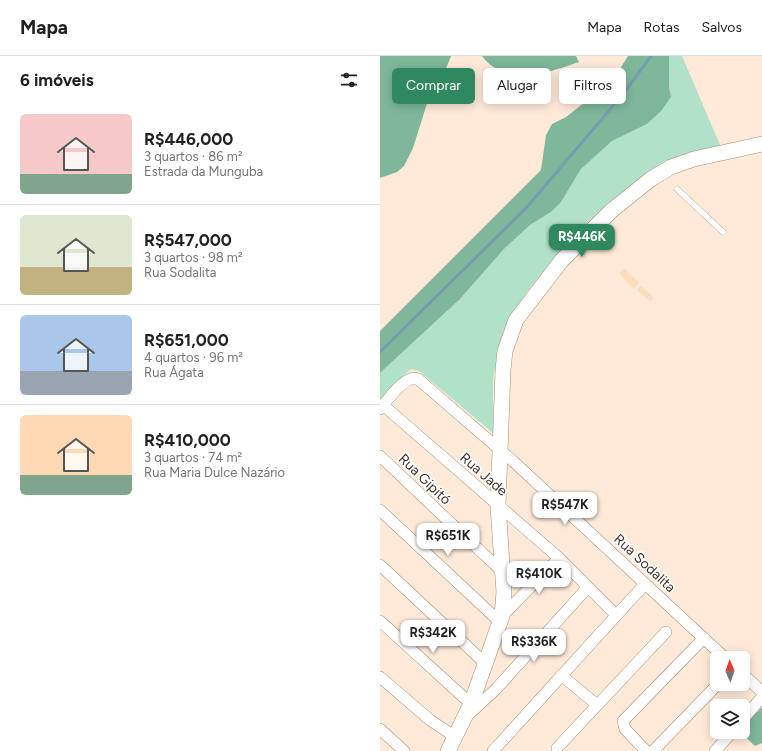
<!DOCTYPE html>
<html lang="pt">
<head>
<meta charset="utf-8">
<style>
	body { margin:0; font-family:Figtree,sans-serif; background:#f6f6f6; color:#202124; height:100vh; display:flex; flex-direction:column; font-size:15px; white-space:nowrap }
	* { box-sizing:border-box; margin:0 }
	p { font-size:13px; color:#757577 }
	.icon { flex:none; width:22px; height:22px; fill:none; stroke:currentColor; stroke-width:2; stroke-linecap:round; stroke-linejoin:round }
	.map { position:relative; flex:1; overflow:hidden }
	.panel { display:flex; flex-direction:column; background:#fff; width:380px }
	.panel>* { flex:none }
	.banner { position:absolute; left:12px; top:12px; width:310px; height:36px; display:flex; gap:8px }
	.needle { width:26px; rotate:358deg }
	.buttons { position:absolute; left:330px; top:595px; display:grid; gap:8px }
	.buttons a { display:grid; place-items:center; width:40px; height:40px; border-radius:6px; background:#fff; box-shadow:0 2px 10px #0003; font-size:20px }
	.price { position:absolute; translate:-50% -34px; padding:0 9px; border-radius:8px; background:#fff; color:#222; font-size:13px; line-height:26px; filter:drop-shadow(0 1px 2px #0008) }
	.price::after { content:''; position:absolute; left:50%; top:24px; width:12px; height:9px; margin-left:-6px; background:inherit; clip-path:polygon(0 0,100% 0,50% 100%) }
	.price.active { background:#30895e; color:#fff }
	ul { padding:0; list-style:none }
	li { display:flex; align-items:center; gap:12px; height:100px; padding:0 20px }
	li+li { border-top:1px solid #e0e0e0 }
	li span { display:grid; place-items:center; flex:none; width:112px; height:80px; border-radius:6px; color:#555 }
	li>.icon { margin-inline-start:auto }
	span .icon { width:48px; height:48px; fill:#fffc; stroke-width:1 }
	li b { font-size:17px }
	h2 { display:flex; justify-content:space-between; align-items:center; height:48px; padding:0 20px; font-size:17px }
	.tag { padding:0 14px; border-radius:6px; background:#fff; box-shadow:0 2px 10px #0003; font-size:14px; line-height:36px }
	.tag.active { background:#30895e; color:#fff }
	header { display:flex; align-items:center; gap:24px; box-sizing:border-box; height:56px; padding:0 20px; background:#fff; border-bottom:1px solid #e0e0e0 }
	header strong { font-size:19px }
	nav { display:flex; gap:22px; margin-inline-start:auto; font-size:14px }
	main { display:flex; flex:1; min-height:0 }
	.map>svg:first-child { display:block }
</style>
</head>
<body>
<header>
<strong>Mapa</strong>
<nav><a>Mapa</a><a>Rotas</a><a>Salvos</a></nav>
</header>
<main>
<section class="panel">
<h2>6 imóveis<svg class="icon" aria-label="filters" viewBox="0 0 24 24"><path d="M4 7h16M4 17h16"/><circle cx="9" cy="7" r="2"/><circle cx="15" cy="17" r="2"/></svg></h2>
<ul>
<li><span style="background:linear-gradient(#f6c9c9 75%,#7fa58c 0)"><svg class="icon" aria-label="home" viewBox="0 0 24 24"><path d="M3 11l9-7 9 7M6 9v11h12V9"/></svg></span><div><b>R$446,000</b><p>3 quartos · 86 m²</p><p>Estrada da Munguba</p></div></li>
<li><span style="background:linear-gradient(#dfe7d0 65%,#c2b280 0)"><svg class="icon" aria-label="home" viewBox="0 0 24 24"><path d="M3 11l9-7 9 7M6 9v11h12V9"/></svg></span><div><b>R$547,000</b><p>3 quartos · 98 m²</p><p>Rua Sodalita</p></div></li>
<li><span style="background:linear-gradient(#a9c7e8 70%,#9aa5b1 0)"><svg class="icon" aria-label="home" viewBox="0 0 24 24"><path d="M3 11l9-7 9 7M6 9v11h12V9"/></svg></span><div><b>R$651,000</b><p>4 quartos · 96 m²</p><p>Rua Ágata</p></div></li>
<li><span style="background:linear-gradient(#ffd9b3 75%,#7fa58c 0)"><svg class="icon" aria-label="home" viewBox="0 0 24 24"><path d="M3 11l9-7 9 7M6 9v11h12V9"/></svg></span><div><b>R$410,000</b><p>3 quartos · 74 m²</p><p>Rua Maria Dulce Nazário</p></div></li>
</ul>
</section>
<div class="map">
<svg width="382" height="695" viewBox="0 0 382 695">
	<rect width="100%" height="100%" fill="#ffead8"/>
	<path fill="#fcddc0" d="M245,213L259,227L254,233L239,217Z
		M261,230L274,242L270,246L257,234Z"/>
	<path fill="#b1e1c8" d="M289,0H302L340,89L287,105L268,116L226,149L189,184L146,237L123,276L113,322V377L39,315L32,313L26,317L0,344V317L80,243L124,193L150,169L171,156L181,146L201,113L232,85L267,68L291,41L289,30Z"/>
	<path fill="#7eb79a" d="M0,0H71L61,25L50,38L33,92L24,110L17,116L0,122Z
		M102,0H196L199,6C167,17 126,32 102,0Z
		M248,0H289V30L291,41L281,55L267,68L232,85L201,113L181,146L171,156L150,169L124,193L80,243L0,317V275L161,114L166,79L172,68L186,61L233,24Z
		M382,651V687L375,690L360,676H363V671Z"/>
	<g fill="none" stroke-linecap="round" stroke-linejoin="round">
		<path stroke="#789db0" stroke-width="3" d="M0,296L147,151L244,37L271,0"/>
		<defs>
			<path id="service" d="M297,133L343,176"/>
			<path id="minor" d="M3,349L179,502L236,559
				M0,353C8,344 25,318 38,323L134,406L345,602
				M0,400L96,491L123,516
				M0,454L120,566
				M0,509L106,608
				M122,560L179,502
				M0,565L91,648
				M363,618L382,636
				M181,619L216,648
				M0,621L50,664L74,680
				M88,659L116,633L208,531
				M363,663L382,641
				M0,673L24,695
				M177,692L286,576
				M113,695L265,528
				M266,695L245,673L243,665L324,582
				M273,695L338,628
				M335,695L352,676"/>
			<path id="secondary" d="M68,695L91,648L122,560L124,536L118,450L123,314L125,295L136,264L182,204L231,155L271,123L291,111L314,103L382,88"/>
		</defs>
		<use href="#service" stroke="#a38c76" stroke-width="6"/>
		<use href="#minor" stroke="#a38c76" stroke-width="12"/>
		<use href="#secondary" stroke="#a38c76" stroke-width="16"/>
		<use href="#service" stroke="#fff" stroke-width="5.5"/>
		<use href="#minor" stroke="#fff" stroke-width="11"/>
		<use href="#secondary" stroke="#fff" stroke-width="15"/>
	</g>
	<g text-anchor="middle" stroke-width="3.5" stroke-linejoin="round" paint-order="stroke">
		<g font-size="14" fill="#3d332a" stroke="#fff">
			<text transform="translate(104 418) rotate(41)" y="5">Rua Jade</text>
			<text transform="translate(45 423) rotate(44)" y="5">Rua Gipitó</text>
			<text transform="translate(265 507) rotate(43)" y="5">Rua Sodalita</text>
		</g>
	</g>
</svg>
<div class="buttons">
<a><svg class="needle" viewBox="-14 -14 28 28"><path d="M0-13l5 13h-10z" fill="#e53935"/><path d="M0 13l5-13h-10z" fill="#757577"/></svg></a>
<a><svg class="icon" aria-label="layers" viewBox="0 0 24 24"><path d="M12 4l9 5-9 5-9-5zM3 14l9 5 9-5"/></svg></a>
</div>
<b class="price active" style="left:202px;top:202px">R$446K</b>
<b class="price" style="left:185px;top:470px">R$547K</b>
<b class="price" style="left:68px;top:501px">R$651K</b>
<b class="price" style="left:159px;top:539px">R$410K</b>
<b class="price" style="left:53px;top:598px">R$342K</b>
<b class="price" style="left:154px;top:607px">R$336K</b>
<div class="banner">
<a class="tag active">Comprar</a>
<a class="tag">Alugar</a>
<a class="tag">Filtros</a>
</div>
</div>
</main>
</body>
</html>
